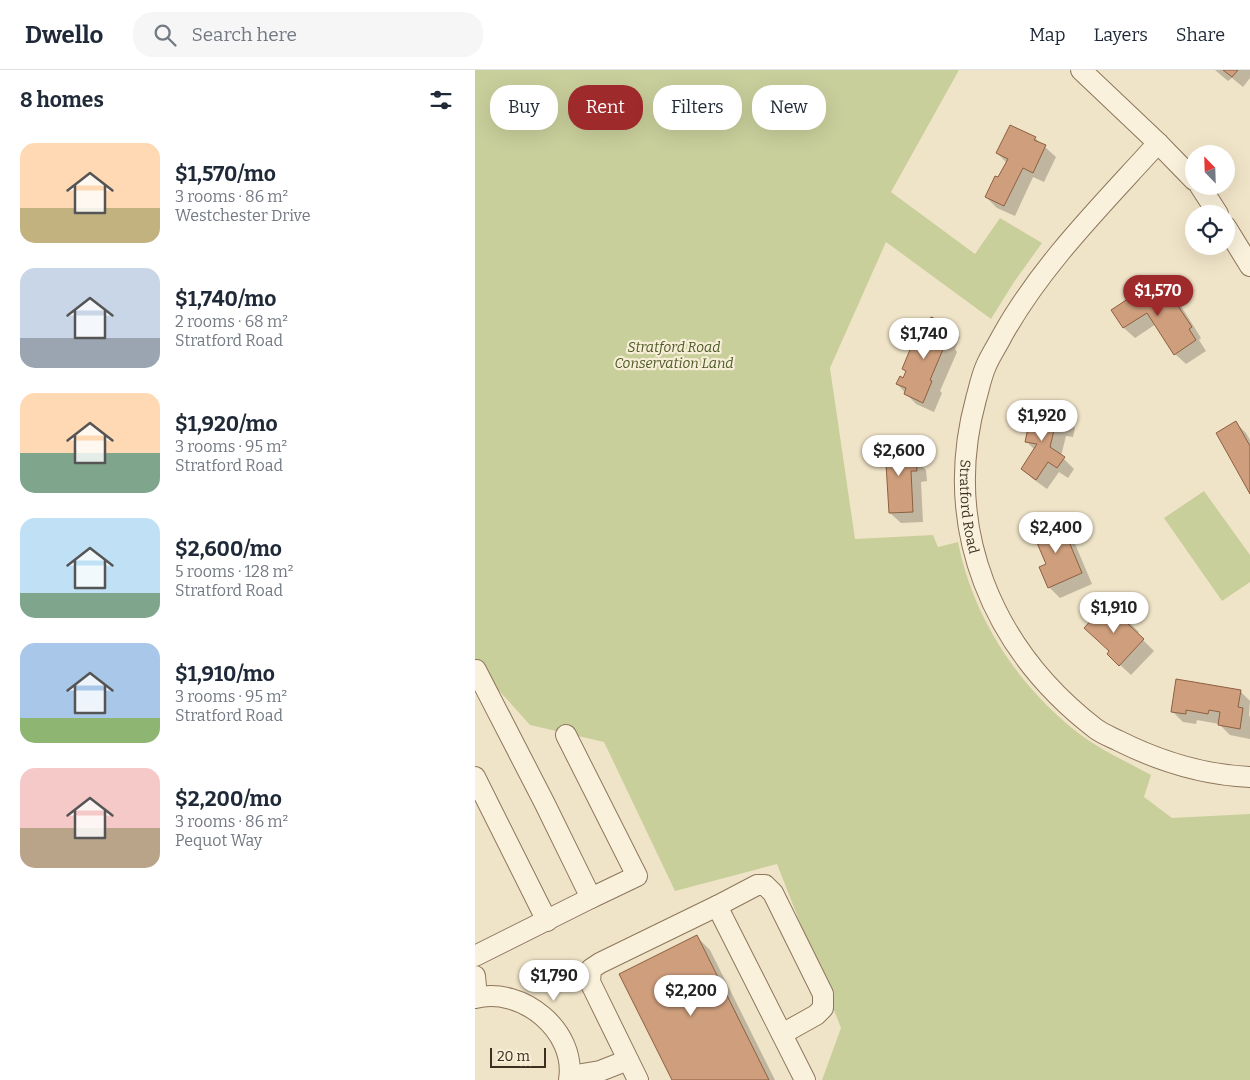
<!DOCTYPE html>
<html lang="en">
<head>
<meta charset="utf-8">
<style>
	body { margin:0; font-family:Bitter,serif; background:#f6f6f7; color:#1f2937; height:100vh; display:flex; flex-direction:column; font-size:19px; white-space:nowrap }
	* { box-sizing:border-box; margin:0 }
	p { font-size:16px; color:#747a83 }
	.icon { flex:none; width:28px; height:28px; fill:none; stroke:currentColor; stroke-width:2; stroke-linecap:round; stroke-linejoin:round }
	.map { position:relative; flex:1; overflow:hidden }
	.side { display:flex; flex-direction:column; background:#fff; width:475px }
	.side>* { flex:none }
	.hud { position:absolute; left:15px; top:15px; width:475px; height:45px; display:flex; gap:10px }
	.needle { width:32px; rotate:337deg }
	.controls { position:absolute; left:710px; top:75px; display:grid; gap:10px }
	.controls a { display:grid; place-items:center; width:50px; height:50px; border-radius:50%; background:#fff; box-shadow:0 5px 20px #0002; font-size:25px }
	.scale { position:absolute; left:15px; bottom:12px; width:56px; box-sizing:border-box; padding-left:5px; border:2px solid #3d2e20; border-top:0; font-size:14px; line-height:18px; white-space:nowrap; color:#3d2e20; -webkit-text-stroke:4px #f7eed8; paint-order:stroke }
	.price { position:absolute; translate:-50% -42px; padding:0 11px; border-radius:18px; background:#fff; color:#222; font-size:16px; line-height:32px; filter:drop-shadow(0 1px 2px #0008) }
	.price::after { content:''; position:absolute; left:50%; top:30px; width:15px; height:11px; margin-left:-8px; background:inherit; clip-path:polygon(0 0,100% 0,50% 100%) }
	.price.active { background:#9e2a2b; color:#fff }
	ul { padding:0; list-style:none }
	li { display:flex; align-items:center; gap:15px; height:125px; padding:0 20px }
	li span { display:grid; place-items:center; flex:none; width:140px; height:100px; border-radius:15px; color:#555 }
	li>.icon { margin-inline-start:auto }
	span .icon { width:60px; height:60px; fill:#fffc; stroke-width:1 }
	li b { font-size:21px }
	h2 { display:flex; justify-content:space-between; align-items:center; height:60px; padding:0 20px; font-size:21px }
	.tag { padding:0 18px; border-radius:20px; background:#fff; box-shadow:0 5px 20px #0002; font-size:18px; line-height:45px }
	.tag.active { background:#9e2a2b; color:#fff }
	header { display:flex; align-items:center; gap:30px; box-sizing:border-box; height:70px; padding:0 25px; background:#fff; border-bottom:1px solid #e0e1e3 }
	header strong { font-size:24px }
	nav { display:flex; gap:28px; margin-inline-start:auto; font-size:18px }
	.search { width:350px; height:45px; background:#f6f6f7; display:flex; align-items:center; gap:12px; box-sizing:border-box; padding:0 18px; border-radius:20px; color:#747a83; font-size:19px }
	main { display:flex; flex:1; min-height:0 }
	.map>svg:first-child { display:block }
</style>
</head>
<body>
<header>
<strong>Dwello</strong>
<div class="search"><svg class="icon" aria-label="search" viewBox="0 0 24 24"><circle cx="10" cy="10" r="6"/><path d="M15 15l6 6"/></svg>Search here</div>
<nav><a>Map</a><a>Layers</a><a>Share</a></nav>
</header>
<main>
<section class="side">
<h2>8 homes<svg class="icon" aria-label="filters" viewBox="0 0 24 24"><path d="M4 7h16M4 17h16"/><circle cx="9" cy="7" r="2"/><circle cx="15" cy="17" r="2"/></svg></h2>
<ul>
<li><span style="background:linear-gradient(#ffd9b3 65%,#c2b280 0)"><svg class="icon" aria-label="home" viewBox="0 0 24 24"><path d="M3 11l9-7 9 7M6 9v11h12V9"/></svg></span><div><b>$1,570/mo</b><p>3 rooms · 86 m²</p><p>Westchester Drive</p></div></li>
<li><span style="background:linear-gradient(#c9d6e8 70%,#9aa5b1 0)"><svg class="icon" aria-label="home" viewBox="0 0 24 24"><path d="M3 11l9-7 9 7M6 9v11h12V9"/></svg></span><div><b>$1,740/mo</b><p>2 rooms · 68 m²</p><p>Stratford Road</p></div></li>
<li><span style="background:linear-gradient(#ffd9b3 60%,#7fa58c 0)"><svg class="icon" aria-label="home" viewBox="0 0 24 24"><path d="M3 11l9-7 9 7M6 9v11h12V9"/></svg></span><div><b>$1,920/mo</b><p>3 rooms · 95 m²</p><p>Stratford Road</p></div></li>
<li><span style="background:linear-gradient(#bfe0f5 75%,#7fa58c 0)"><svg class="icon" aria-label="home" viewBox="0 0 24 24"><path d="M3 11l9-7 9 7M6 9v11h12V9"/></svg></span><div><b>$2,600/mo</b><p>5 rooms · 128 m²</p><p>Stratford Road</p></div></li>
<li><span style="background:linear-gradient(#a9c7e8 75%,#8fb573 0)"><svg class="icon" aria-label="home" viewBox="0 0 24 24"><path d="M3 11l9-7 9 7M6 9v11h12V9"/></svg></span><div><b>$1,910/mo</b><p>3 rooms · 95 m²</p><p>Stratford Road</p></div></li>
<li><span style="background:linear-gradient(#f6c9c9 60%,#b9a48a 0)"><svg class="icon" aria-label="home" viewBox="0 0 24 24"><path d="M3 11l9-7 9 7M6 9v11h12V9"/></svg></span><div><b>$2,200/mo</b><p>3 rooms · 86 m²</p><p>Pequot Way</p></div></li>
</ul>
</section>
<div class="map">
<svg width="775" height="1010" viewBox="0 0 775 1010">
	<rect width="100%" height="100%" fill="#f0e4c8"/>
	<path fill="#c9cf9b" d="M0,0H484L416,122L500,184L525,148L567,173L539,212L516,249L411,172L355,298L380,469L458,465L463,477L483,472C498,548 544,618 606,665C627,681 653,692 676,705L669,727L697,748L775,744V1010H347L366,958L302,794L200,821L129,672L55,655L0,594Z
		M729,421L775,485V512L747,531L689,448Z"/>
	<path fill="#0003" d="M740,0H775V8L768,17L757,8L753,11Z
		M560,68L581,87L569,112L558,107L540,146L522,138L511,127L524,109L532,93L522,83Z
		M685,217L706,236L726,268L724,270L731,281L711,294L700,284L681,254L660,268L649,258L638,240L667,229Z
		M474,256L485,267L480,279L482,282L465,321L467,323L459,342L441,334L422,314L428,309L432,302L428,299L451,263Z
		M590,347L600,358L598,367L591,366L586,386L599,399L593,408L584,402L572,419L558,409L547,399L560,380L551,371Z
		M761,353L771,363L775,370V421Z
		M437,377L447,388L448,397L451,400L452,411L446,412L448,452L426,453L415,443L413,399L407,393Z
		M584,451L595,462L617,514L585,528L574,517L573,494V455Z
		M642,541L664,562L662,564L679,581L656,605L644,594L635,582L640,544Z
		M765,621L775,631L774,645L775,647V669L755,665L744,654L722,650L721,654L708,652L697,641Z
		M221,866L235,880L300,1010H199Z"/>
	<path fill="#cf9f7d" stroke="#8d5f41" d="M748,0H763L757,7Z
		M535,55L561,67L559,70L571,75L558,103L548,98L529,136L510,127L520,106L523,107L533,89L521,83Z
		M685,215L692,226L695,224L717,257L714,259L721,270L699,285L672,243L648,258L636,240L662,223L666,228Z
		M456,247L475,255L469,268L472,270L455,310L457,311L448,333L429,324L431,318L421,314L425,306L428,308L431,301L427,299L444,258L450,261Z
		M557,339L590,346L588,358L580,356L575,377L590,387L582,398L573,392L561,410L546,399L562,374L550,372Z
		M761,351L775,376V424L741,363Z
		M437,376L438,389L441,388L442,401H436L438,442L414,443L411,394H406L405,377Z
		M577,449L585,450L607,503L573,518L564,497L571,494L557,461L572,454Z
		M631,534L640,542L642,540L654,551L652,553L669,569L644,596L632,584L634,581L609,558Z
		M701,609L766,620L763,637L768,638L765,659L743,655L745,642L734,640L733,644L711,640V644L696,642Z
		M222,865L294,1010H197L144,904Z"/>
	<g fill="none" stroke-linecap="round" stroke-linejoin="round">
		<defs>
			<g id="minor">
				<path d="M606,0L683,73L719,110"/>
				<path id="s1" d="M683,73C628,134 567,194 527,266C522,276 515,286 511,296C506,307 504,319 501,329C466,458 517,579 621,659C628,664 636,667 644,671C684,691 730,705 775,707"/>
				<path d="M725,116L743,144"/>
				<path d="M751,157L775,196"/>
				<path d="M0,600H1L70,734L116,828L0,886"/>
				<path d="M91,665L162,806L116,828"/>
				<path d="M0,707L72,851"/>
				<path d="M242,836L282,815H290L298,823L348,924V938L341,945L307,964"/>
				<path d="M0,906L2,927"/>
				<path d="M0,928C47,916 102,961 94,1010"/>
				<path d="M95,1006L125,1001L153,990"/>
				<path d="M163,1010L115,912L116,899L125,893L242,836L330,1010"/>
			</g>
		</defs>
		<use href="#minor" stroke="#8d765c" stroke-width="22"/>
		<use href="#minor" stroke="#faf1dc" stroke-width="20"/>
	</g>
	<g text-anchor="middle" stroke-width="4.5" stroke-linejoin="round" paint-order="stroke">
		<g font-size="14" font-style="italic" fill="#4d5a26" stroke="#f7eed8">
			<text x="199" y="282">Stratford Road<tspan x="199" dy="16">Conservation Land</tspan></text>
		</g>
		<g font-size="14" fill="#3d2e20" stroke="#f7eed8">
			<text dy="5" stroke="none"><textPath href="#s1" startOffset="426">Stratford Road</textPath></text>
		</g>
	</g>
</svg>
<div class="controls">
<a><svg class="needle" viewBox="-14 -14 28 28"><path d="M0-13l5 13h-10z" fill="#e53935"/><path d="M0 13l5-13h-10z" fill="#747a83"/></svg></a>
<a><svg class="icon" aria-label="locate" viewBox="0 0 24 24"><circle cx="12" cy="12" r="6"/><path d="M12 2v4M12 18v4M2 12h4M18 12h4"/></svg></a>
</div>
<div class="scale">20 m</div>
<b class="price active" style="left:683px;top:247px">$1,570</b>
<b class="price" style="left:449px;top:290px">$1,740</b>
<b class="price" style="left:567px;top:372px">$1,920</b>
<b class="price" style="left:424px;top:407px">$2,600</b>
<b class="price" style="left:581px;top:484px">$2,400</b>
<b class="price" style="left:639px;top:564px">$1,910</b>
<b class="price" style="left:79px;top:932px">$1,790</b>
<b class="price" style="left:216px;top:947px">$2,200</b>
<div class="hud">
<a class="tag">Buy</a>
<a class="tag active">Rent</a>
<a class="tag">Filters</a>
<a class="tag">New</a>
</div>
</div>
</main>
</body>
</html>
